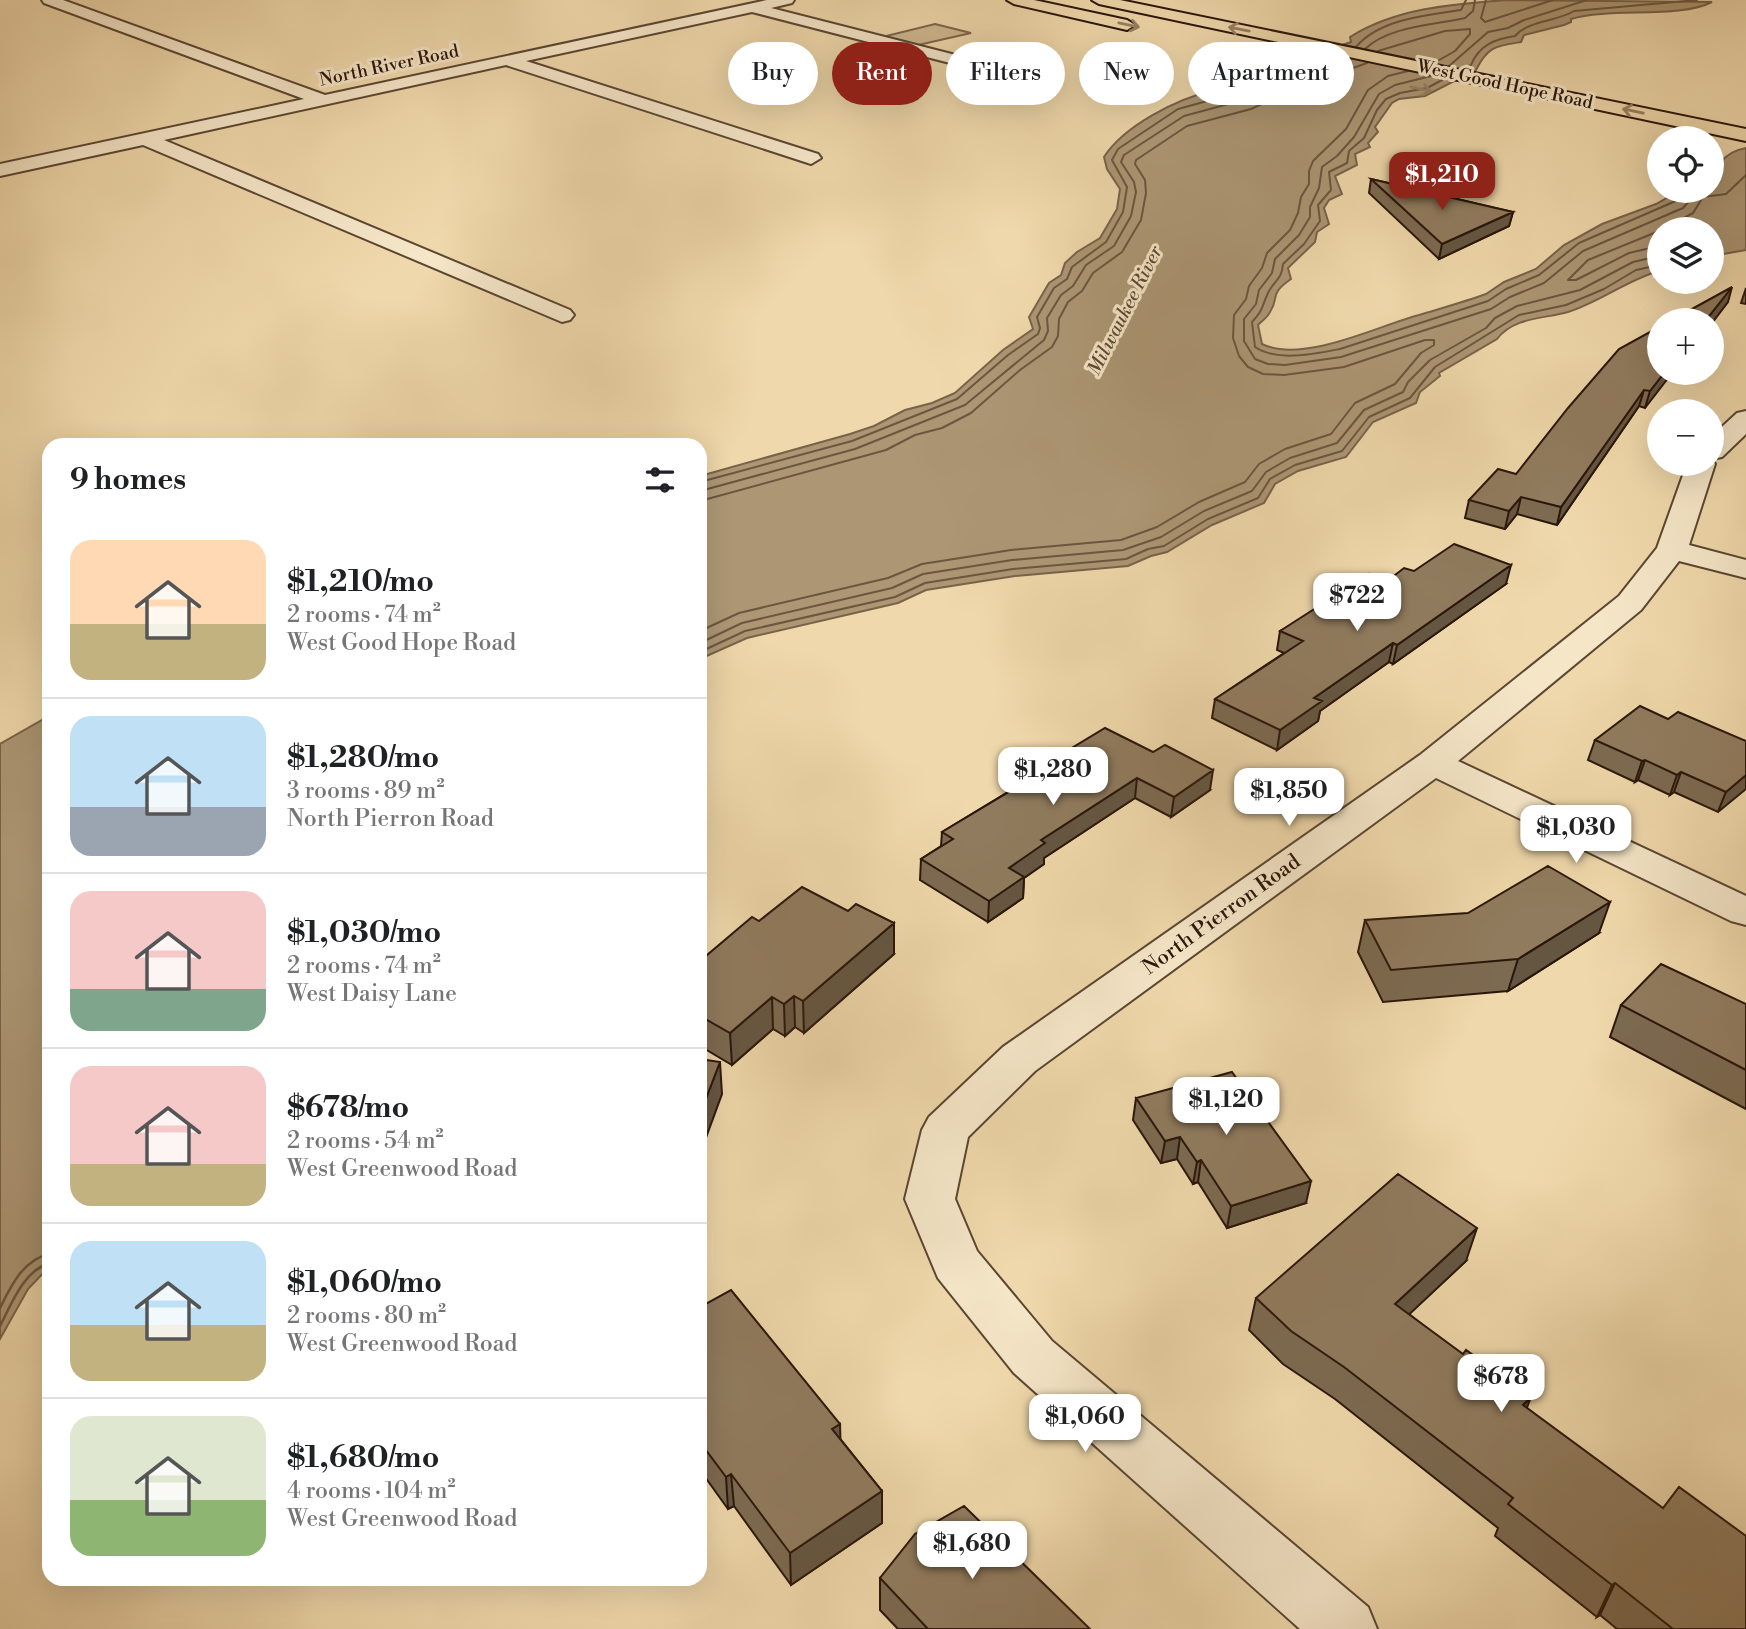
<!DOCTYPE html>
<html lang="en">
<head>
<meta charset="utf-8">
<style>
	body { margin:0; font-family:"Libre Bodoni",serif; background:#f6f6f6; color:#202124; height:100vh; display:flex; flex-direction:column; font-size:26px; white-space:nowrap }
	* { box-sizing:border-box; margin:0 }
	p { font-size:23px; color:#757577 }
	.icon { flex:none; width:38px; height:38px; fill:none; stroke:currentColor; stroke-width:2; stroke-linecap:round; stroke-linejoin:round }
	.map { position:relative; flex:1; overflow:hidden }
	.details { position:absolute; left:42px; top:438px; width:665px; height:1148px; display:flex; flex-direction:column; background:#fff; border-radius:21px; box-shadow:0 7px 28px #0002 }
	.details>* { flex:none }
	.hud { position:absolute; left:728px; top:42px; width:665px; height:63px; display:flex; gap:14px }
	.buttons { position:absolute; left:1647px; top:126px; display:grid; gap:14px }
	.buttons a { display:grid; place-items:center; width:77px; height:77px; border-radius:50%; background:#fff; box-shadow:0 7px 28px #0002; font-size:35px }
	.price { position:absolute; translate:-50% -60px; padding:0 16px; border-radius:14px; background:#fff; color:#222; font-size:23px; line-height:46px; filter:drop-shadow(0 2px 4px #0008) }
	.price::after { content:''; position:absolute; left:50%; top:42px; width:21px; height:16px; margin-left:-10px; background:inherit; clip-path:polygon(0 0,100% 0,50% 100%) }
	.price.current { background:#8f2418; color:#fff }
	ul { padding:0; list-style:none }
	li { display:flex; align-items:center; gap:21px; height:175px; padding:0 28px }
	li+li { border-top:2px solid #e0e0e0 }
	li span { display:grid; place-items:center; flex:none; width:196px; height:140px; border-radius:21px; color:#555 }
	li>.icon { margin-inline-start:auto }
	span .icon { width:84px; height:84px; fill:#fffc; stroke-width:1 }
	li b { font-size:30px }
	h2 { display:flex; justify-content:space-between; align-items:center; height:84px; padding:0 28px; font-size:30px }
	.pill { padding:0 24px; border-radius:32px; background:#fff; box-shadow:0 7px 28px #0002; font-size:24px; line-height:63px }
	.pill.current { background:#8f2418; color:#fff }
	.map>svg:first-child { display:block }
</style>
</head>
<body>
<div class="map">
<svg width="1746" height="1629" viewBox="0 0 1746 1629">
	<rect width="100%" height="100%" fill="#efd8ab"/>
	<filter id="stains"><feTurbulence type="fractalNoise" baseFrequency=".00286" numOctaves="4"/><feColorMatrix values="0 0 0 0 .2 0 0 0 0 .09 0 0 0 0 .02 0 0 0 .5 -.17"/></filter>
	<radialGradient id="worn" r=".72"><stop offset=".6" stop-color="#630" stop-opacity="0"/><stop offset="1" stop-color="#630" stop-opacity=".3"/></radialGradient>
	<path fill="#ceb790" stroke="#7c664d" stroke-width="2" d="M935,24L971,33L914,46L882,37Z"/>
	<path fill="#ac9674" stroke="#78634a" stroke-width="2" d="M1506,0L1712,2C1680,19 1610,7 1571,19V22L1564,25L1524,35L1521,42C1496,46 1488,46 1476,70L1425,96L1399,99L1392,103L1375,127L1378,132L1368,143L1370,147L1355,154L1357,165L1335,176L1342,194L1329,200L1324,208L1329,224L1317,232L1315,242L1288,268L1291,279C1268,295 1280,297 1270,312C1268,317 1262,321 1258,325L1262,344C1304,364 1377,326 1419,315C1442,308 1464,302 1486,294L1504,282L1536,269L1564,245L1602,224L1656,204L1679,191H1712C1712,169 1723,152 1746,148V250L1712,256V229H1659V271C1627,280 1600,302 1568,312C1543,319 1514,317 1497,339L1439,373L1440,376L1420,392L1416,403L1373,422L1346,457L1298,471L1275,484L1264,503L1212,525L1167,552L1151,556L1128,566L1015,576L926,590L898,603L747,638L700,659V476L850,434L874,426L905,410L932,403L955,393L1003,350L1033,329L1029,317L1049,283L1061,275L1065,263L1077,252L1100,238L1117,209L1120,189L1107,169L1104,157C1124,126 1176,99 1212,91C1234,86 1266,82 1282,65L1351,42L1350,37C1396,8 1453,4 1506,0Z
		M49,716V1267L28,1289L0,1339V744Z"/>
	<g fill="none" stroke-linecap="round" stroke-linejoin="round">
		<path stroke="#6b563f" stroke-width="2" d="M1486,0L1481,18L1485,22L1553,0
			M1356,47C1379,19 1427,15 1461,10L1466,0
			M1365,49C1389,26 1434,25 1465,18L1473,11L1475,0
			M1378,51L1445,31L1470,29V34L1455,51L1434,63
			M1449,66L1488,32L1508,28L1524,20L1587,0
			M1463,69L1471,65C1479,45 1495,39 1515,36C1529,20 1556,22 1574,11L1697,0
			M1431,76L1395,85L1379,94L1354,137L1337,156L1322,167L1319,188L1310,207V217L1299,235L1275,259L1272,273L1259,290L1256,304L1244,319V341L1255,359L1268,364L1285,365L1341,357L1491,309L1510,297L1544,283L1583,251L1683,208L1690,200L1691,191
			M1444,79L1427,88L1400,93L1386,99L1377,110L1364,138L1349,151L1347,163L1329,172L1331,190L1318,205L1320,221L1304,244L1283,264C1282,280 1274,280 1268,293C1261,308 1264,309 1252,322L1255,347C1277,362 1314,354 1340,349L1488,301L1506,289L1539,275L1579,243L1678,200L1682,191
			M1663,229L1693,213L1703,197L1726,194L1746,175
			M1659,231L1588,260L1568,280H1576L1629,253L1659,246
			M700,482L852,441L957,399L1008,355L1038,334L1040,328L1037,317L1054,288L1067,279L1072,267L1106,242L1123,212L1127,187L1112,160L1118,149L1178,109L1244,91L1280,77L1287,71L1334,55
			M700,491L855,449L965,405L1044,340L1048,331L1047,318L1061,295L1073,286L1086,265L1114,246L1131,216L1136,192L1134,182L1121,162L1124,155L1184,116L1258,96L1292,79L1350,59
			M700,501L886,450L915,435L942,428L971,413L1020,370L1052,347L1058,336L1059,319L1068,302L1082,291L1093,273L1122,252L1141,220L1146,193L1145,180L1135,164L1136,160L1187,126L1251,109L1297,88L1367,63
			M700,631L739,613L888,578L922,564L1011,550L1121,540L1157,527L1199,502L1245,482L1259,464L1285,449L1331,434L1355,403L1395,384L1421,353L1434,345V340H1425L1344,367L1284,375L1263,374L1248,367L1239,356L1233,338L1234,315L1246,299L1249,286L1262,268L1267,253L1290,230L1298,213L1301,197L1309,184V171L1313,161L1346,129L1368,90L1388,76L1408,71
			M700,643L742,623L892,588L923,574L1012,560L1123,550L1161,537L1204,511L1252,491L1266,472L1290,458L1337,443L1364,410L1403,392L1408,382L1430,360L1486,328L1495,318L1517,306L1580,290L1633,262L1659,256
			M700,652L745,631L895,597L925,583L1013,569L1126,559L1148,549L1164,546L1208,519L1258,498L1270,479L1295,465L1342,451L1369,417L1410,398L1435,367L1519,315L1566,305L1604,289L1636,270L1659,265"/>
		<path stroke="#6b563f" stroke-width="2.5" d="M0,1308C11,1286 23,1260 49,1254
			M0,1326C12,1303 23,1272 49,1263"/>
		<defs>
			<path id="minor" d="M42,0H63L325,95L767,0H794L792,3L771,8L987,63L989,66L981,71L752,12L526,61L818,154L821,158L811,164L506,65L164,140L570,310L574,315L570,320L562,322L143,145L0,176V164L304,99L44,3Z
				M1746,411V434L1722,457L1712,459L1715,464L1689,545L1746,560V578L1679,561L1641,610L1458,761L1746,896V925L1731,921L1436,778L1035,1071L968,1137L955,1199L977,1251L1052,1341L1368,1607L1377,1629H1300L1014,1373L938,1278L905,1199L922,1130L929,1117L1003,1047L1420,755L1619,596L1657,548L1687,464H1712V436L1737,413Z"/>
			<path id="major" d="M1007,0H1034L1127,20L1135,25L1127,30L1014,4Z
				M1092,0H1120L1746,129V141L1099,4Z"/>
		</defs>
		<use href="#minor" stroke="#5b4632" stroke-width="4"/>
		<use href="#major" stroke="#2a160a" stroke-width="4"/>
		<use href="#minor" fill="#f5e6c8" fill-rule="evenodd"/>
		<use href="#major" fill="#efd8ab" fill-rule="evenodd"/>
	</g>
	<path fill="#7c6a51" stroke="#2a160a" stroke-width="2" d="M1371,179L1513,212L1509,226L1439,259L1369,193Z
		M1746,288V304L1741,303Z
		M1659,373L1645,408L1639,406L1557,525L1517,514L1505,529L1465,518L1469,500L1516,474Z
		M1414,571L1506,584L1393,664L1389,662L1320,711L1318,721L1277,750L1212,718L1215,699L1284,653L1277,650L1280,631Z
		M1668,719L1746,741L1718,812L1674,792L1670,795L1638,780L1635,782L1588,760L1595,740Z
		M1047,763L1210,790L1171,817L1135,798L1044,858V864L1024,878L1023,898L988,922L920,880L921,859L941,846L942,832L1046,769Z
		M1365,920L1599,933L1508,991L1383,1002L1358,952Z
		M759,921L894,954L804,1033L795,1027L785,1036L773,1029L732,1065L700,1046V961Z
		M1746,1004V1109L1610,1037L1621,1005Z
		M1136,1098L1306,1203L1227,1228L1198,1182L1193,1184L1177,1159L1161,1163L1133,1120Z
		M1466,1261L1409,1314L1527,1408L1746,1629H1617L1600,1615L1597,1617L1495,1536L1498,1528L1335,1399L1283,1364L1249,1330L1256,1298Z
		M700,1307L841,1440L882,1491V1523L791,1585L734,1506L728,1509L700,1470Z
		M880,1578L1090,1629H898L880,1610Z"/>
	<path fill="#655642" stroke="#2a160a" stroke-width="2" d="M1513,212L1509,226L1439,259L1442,244Z
		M1732,287L1728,302L1712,323V320H1706Z
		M1664,373H1672L1645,408L1650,391Z
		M1644,390L1639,406L1557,525L1561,507Z
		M1521,497L1517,514L1505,529L1509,511Z
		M1511,565L1506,584L1393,664L1397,645Z
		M1393,643L1389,662L1320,711L1318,721L1277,750L1280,730L1314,698Z
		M1645,760L1638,780L1635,782L1642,761Z
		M1213,770L1210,790L1171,817L1174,797Z
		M1681,772L1674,792L1670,795L1677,775Z
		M1746,775V789L1718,812L1726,792Z
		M1137,778L1135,798L1044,858V864L1024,878L1023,898L988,922L989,901L1009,868L1041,840Z
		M1610,902L1599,933L1508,991L1518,959Z
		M894,923V954L804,1033L803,1001Z
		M794,996L795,1027L785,1036L784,1004Z
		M772,997L773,1029L732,1065L730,1033Z
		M720,1062L722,1094L700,1154V1114Z
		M1180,1137L1177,1159L1161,1163L1165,1141Z
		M1201,1160L1198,1182L1193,1184L1197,1162Z
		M1311,1181L1306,1203L1227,1228L1231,1206Z
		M1477,1228L1466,1261L1385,1337L1395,1304Z
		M1531,1397L1519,1429L1523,1405Z
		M840,1424L841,1456L832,1429Z
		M731,1474L734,1506L728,1509L726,1477Z
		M882,1491V1523L791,1585L790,1553Z
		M1615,1583L1600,1615L1597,1617L1612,1585Z"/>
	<path fill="#907b5e" stroke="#2a160a" stroke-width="2" d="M1371,179L1513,212L1442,244Z
		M1732,287L1706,320H1672Z
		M1659,327V373H1664L1650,391L1644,390L1561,507L1521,497L1509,511L1469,500L1498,469L1516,474L1568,408L1619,349Z
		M1454,544L1511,565L1397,645L1393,643L1314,698L1322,701L1280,730L1215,699L1303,641L1280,631L1369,574L1377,589L1404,568L1414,571Z
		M1640,706L1668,719L1678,712L1746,741V775L1726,792L1681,772L1677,775L1645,760L1642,761L1595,740Z
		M1105,728L1153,752L1165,745L1213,770L1174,797L1137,778L1041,840L1045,843L1009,868L1024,877L989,901L921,859L953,839L942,832L1052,766L1047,763Z
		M1548,866L1610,902L1518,959L1391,970L1365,920L1468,913Z
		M802,887L848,911L856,904L894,923L803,1001L794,996L784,1004L772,997L730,1033L700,1016V961L752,917L759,921Z
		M1661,964L1746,1004V1070L1621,1005Z
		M700,1059L720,1062L700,1114Z
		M1232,1072L1311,1181L1231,1206L1201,1160L1197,1162L1180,1137L1165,1141L1136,1098Z
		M1398,1174L1477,1228L1395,1304L1463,1354L1466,1350L1531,1397L1523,1405L1663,1508L1679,1487L1746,1536V1629H1673L1615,1583L1612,1585L1508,1504L1513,1498L1344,1367L1291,1331L1256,1298Z
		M731,1290L840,1424L832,1429L882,1491L790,1553L731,1474L726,1477L700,1442V1307Z
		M964,1506L1090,1629H928L880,1578L915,1534Z"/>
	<defs><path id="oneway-shaft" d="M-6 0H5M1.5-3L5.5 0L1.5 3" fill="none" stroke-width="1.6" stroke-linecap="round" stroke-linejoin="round" transform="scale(1.75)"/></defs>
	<g stroke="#968163">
		<use href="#oneway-shaft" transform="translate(1129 25) rotate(12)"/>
		<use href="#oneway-shaft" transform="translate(1239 29) rotate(-169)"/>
		<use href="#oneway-shaft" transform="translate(1421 89) rotate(12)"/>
		<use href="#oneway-shaft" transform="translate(1633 111) rotate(-168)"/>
	</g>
	<g text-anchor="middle" stroke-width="6" stroke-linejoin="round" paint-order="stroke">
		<g font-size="18" fill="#2a160a" stroke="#f5e6c8">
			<text transform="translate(389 65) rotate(-12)" y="6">North River Road</text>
			<text transform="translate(1505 84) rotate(12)" y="6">West Good Hope Road</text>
		</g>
		<g font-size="19" font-style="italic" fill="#5e4934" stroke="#f5e6c8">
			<text transform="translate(1124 310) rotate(-63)" y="7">Milwaukee River</text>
		</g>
		<g font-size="21" fill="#2a160a" stroke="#f5e6c8">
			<text transform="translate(1221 914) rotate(-36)" y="7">North Pierron Road</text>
		</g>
	</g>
	<rect width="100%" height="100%" filter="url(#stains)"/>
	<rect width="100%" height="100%" fill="url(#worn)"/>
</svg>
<div class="buttons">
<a><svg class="icon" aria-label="locate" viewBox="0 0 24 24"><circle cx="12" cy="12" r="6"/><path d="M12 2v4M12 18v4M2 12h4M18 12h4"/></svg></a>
<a><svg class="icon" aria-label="layers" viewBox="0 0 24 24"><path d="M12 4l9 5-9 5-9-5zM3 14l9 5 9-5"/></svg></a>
<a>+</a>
<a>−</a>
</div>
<b class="price current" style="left:1442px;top:212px">$1,210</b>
<b class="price" style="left:1357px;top:633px">$722</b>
<b class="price" style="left:1053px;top:807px">$1,280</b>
<b class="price" style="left:1289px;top:828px">$1,850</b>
<b class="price" style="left:1576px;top:865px">$1,030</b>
<b class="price" style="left:1226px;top:1137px">$1,120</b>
<b class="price" style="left:1501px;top:1414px">$678</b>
<b class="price" style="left:1085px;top:1454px">$1,060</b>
<b class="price" style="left:972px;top:1581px">$1,680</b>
<div class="hud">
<a class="pill">Buy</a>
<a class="pill current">Rent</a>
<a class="pill">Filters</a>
<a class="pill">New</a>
<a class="pill">Apartment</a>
</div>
<section class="details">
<h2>9 homes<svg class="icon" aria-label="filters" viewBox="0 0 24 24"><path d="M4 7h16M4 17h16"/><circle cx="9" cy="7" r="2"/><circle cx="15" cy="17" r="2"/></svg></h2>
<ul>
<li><span style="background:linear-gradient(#ffd9b3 60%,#c2b280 0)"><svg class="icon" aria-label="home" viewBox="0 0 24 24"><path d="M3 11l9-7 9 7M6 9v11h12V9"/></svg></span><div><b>$1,210/mo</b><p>2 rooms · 74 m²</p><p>West Good Hope Road</p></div></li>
<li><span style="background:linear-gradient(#bfe0f5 65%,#9aa5b1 0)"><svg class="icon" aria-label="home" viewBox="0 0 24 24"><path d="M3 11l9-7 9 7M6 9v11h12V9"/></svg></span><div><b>$1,280/mo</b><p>3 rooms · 89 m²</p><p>North Pierron Road</p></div></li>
<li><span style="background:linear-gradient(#f6c9c9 70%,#7fa58c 0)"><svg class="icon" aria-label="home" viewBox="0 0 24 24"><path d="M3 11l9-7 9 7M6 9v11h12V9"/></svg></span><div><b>$1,030/mo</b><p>2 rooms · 74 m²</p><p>West Daisy Lane</p></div></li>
<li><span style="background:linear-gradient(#f6c9c9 70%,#c2b280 0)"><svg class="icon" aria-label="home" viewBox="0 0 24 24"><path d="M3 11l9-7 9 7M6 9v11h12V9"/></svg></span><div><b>$678/mo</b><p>2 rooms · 54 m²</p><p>West Greenwood Road</p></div></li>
<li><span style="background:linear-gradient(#bfe0f5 60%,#c2b280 0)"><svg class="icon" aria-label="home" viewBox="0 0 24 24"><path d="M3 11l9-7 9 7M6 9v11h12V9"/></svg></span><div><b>$1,060/mo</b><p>2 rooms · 80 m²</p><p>West Greenwood Road</p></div></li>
<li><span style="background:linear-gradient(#dfe7d0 60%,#8fb573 0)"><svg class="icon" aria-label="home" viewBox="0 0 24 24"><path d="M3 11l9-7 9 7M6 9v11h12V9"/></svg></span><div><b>$1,680/mo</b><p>4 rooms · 104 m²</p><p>West Greenwood Road</p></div></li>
</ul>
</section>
</div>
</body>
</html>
